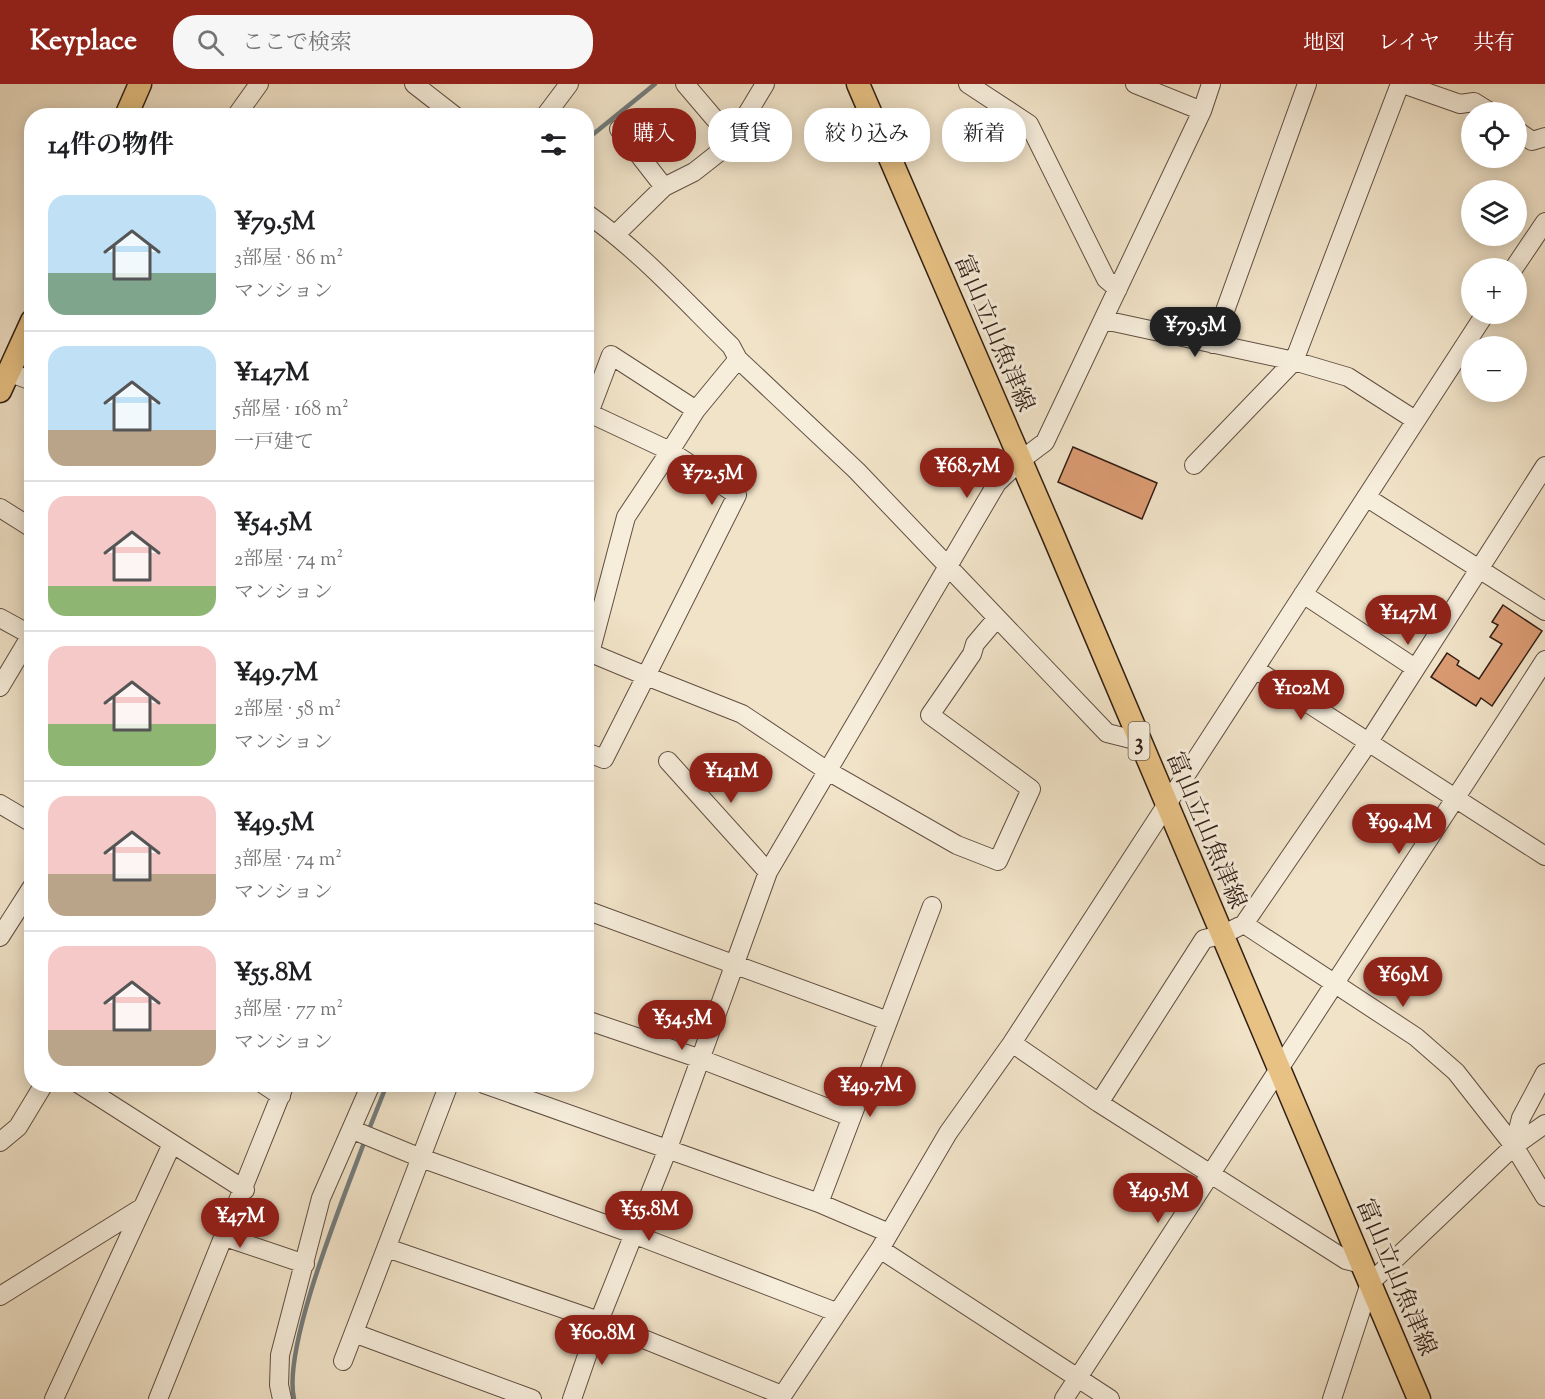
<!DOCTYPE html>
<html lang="ja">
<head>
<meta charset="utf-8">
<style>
	body { margin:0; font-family:"Sorts Mill Goudy","Noto Serif JP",serif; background:#f6f6f6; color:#202124; height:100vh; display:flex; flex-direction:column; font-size:22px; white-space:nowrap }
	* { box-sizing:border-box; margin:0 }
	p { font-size:20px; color:#757577 }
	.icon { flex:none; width:33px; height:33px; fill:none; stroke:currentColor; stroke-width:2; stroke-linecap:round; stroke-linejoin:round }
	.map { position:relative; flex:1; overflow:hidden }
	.sheet { position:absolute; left:24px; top:24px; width:570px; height:984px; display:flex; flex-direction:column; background:#fff; border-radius:24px; box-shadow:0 3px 15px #0003 }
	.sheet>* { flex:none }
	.top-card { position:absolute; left:612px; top:24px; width:570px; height:54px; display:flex; gap:12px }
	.tools { position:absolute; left:1461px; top:18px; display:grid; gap:12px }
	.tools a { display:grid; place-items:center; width:66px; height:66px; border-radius:50%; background:#fff; box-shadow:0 3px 15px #0003; font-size:30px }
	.price { position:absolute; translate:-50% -51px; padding:0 14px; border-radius:21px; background:#8f2418; color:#fff; font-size:20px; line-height:39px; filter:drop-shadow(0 2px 3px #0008) }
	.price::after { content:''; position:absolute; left:50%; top:36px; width:18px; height:14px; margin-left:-9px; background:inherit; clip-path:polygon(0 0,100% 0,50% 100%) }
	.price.current { background:#222; color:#fff }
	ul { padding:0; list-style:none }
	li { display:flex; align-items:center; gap:18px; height:150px; padding:0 24px }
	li+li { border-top:2px solid #e0e0e0 }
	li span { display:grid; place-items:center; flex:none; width:168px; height:120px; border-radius:18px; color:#555 }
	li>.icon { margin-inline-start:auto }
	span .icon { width:72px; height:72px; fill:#fffc; stroke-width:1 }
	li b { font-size:26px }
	h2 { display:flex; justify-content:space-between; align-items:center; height:72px; padding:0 24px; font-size:26px }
	.pill { padding:0 21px; border-radius:24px; background:#fff; box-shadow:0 3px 15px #0003; font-size:21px; line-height:54px }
	.pill.current { background:#8f2418; color:#fff }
	header { display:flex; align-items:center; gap:36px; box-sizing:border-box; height:84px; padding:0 30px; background:#8f2418; color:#fff }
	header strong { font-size:28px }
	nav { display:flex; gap:33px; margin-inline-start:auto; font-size:21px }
	.search { width:420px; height:54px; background:#f6f6f6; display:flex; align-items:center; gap:15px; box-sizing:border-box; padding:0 21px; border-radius:24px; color:#757577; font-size:22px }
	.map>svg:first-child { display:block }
</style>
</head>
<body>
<header>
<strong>Keyplace</strong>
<div class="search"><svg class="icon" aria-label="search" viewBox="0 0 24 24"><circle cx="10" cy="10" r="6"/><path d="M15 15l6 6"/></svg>ここで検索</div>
<nav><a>地図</a><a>レイヤ</a><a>共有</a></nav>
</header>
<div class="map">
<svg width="1545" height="1315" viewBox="0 0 1545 1315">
	<rect width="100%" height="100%" fill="#f1e3c8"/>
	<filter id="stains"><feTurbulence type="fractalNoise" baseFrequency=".00333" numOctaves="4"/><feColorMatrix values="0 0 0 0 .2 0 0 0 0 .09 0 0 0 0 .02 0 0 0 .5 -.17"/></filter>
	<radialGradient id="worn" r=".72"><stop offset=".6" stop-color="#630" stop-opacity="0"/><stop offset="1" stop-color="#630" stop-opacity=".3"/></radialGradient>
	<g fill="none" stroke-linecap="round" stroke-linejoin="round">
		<path stroke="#747c7c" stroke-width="4.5" d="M586,56L655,0
			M368,1048L387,1000
			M294,1315C282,1262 345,1111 365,1056"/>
	</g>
	<path fill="#db9b73" stroke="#311e15" stroke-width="1.5" d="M1073,363L1157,399L1142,435L1058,398Z
		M1503,521L1542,547L1492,622L1481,614L1476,622L1431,593L1447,569L1459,577L1457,581L1479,595L1502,560L1490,553L1498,541L1492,538Z"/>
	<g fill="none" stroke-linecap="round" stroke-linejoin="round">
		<defs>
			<path id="minor" d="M414,0L455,32
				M685,0L731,54
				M968,0L1029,40L1106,195L1118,205
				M1135,0L1202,27
				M1403,0L1460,20L1474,18L1490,28
				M236,32L259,0
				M545,32L569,0
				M619,45L664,103
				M1516,46L1532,57L1545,53
				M586,129C640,167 684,216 731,262L738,275L857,387L1107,649L1139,657
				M616,150L664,103L694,88L722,66L735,50L765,0
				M1514,184L1545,138
				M1104,236L1294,277L1348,293L1415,336
				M1213,260L1307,0
				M8,288L32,297
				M1194,381L1294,277L1400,0
				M1366,413L1545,527
				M0,424L32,444
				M1303,510L1415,584
				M0,534L31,551L0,603
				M586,567L646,592L737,411L670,367L696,326L738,275
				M590,569L626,433L670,367L589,329L611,271L696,326
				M1255,585L1545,772
				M586,668L604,675L646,592L742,630L826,686L957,761L998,777L1031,705L930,631L972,570L975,560L997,534
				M668,677L768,788
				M0,720L32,739
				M586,826L888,937
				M1244,840L1416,953L1456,988L1514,1062L1545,1113
				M0,853L32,803
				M586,936L698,974L851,1033
				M1012,959L1099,1019L1346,1176L1362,1180
				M79,1000L245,1106
				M263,1000L281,1012
				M484,1000L819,1119L889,1149
				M1099,1019L1204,855L1222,851L1244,840L1368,659L1545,382
				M353,1046L421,1074L633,1150L836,1228
				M0,1058L18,1043L44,1000
				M1514,1062L1521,1034L1545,989
				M819,1119L932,822
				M225,1153L305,1180
				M387,1164L599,1237L782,1311
				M880,1165L1110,1315
				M0,1212L143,1123
				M354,1249L532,1315
				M343,1277L449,1000
				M54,1315L172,1060
				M158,1315L285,1000
				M282,1315L279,1301L280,1271L321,1114L371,1000
				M572,1315L599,1237L667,1067L768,788L997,399L1021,376L1045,358L1202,27L1211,0
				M780,1315L880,1165L948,1049L1012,959L1485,230
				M1064,1315C1224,1068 1386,823 1545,576
				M1332,1315L1370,1199L1514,1062L1545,1040"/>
			<path id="major" d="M858,0L1053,451L1419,1315
				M126,32L140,0
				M0,307L32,237"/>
		</defs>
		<use href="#minor" stroke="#614f42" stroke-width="20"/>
		<use href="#major" stroke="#311e15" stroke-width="25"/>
		<use href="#minor" stroke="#f6eddb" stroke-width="18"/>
		<use href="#major" stroke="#e8c284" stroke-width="22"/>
	</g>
	<g text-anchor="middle" stroke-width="6" stroke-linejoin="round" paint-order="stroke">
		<rect fill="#f6eddb" stroke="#6c5c50" stroke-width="1.5" x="1128.5" y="638" width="21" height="38" rx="4.5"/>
		<g font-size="22" font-weight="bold" fill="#311e15">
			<text x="1139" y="665">3</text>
		</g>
		<g font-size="24" fill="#311e15" stroke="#f6eddb">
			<text transform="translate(995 249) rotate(67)" y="8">富山立山魚津線</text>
			<text transform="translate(1207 746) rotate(67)" y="8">富山立山魚津線</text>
			<text transform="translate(1397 1193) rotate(67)" y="8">富山立山魚津線</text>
		</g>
	</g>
	<rect width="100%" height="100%" filter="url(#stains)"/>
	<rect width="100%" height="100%" fill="url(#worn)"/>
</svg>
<div class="tools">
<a><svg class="icon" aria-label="locate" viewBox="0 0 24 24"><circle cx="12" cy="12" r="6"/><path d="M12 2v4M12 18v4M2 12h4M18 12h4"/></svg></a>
<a><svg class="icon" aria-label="layers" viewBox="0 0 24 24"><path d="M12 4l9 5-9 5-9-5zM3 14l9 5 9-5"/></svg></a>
<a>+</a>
<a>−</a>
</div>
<b class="price current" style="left:1195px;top:274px">¥79.5M</b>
<b class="price" style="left:967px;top:415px">¥68.7M</b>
<b class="price" style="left:712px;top:422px">¥72.5M</b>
<b class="price" style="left:1408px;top:562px">¥147M</b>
<b class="price" style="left:1301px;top:637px">¥102M</b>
<b class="price" style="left:731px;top:720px">¥141M</b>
<b class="price" style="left:1399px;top:771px">¥99.4M</b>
<b class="price" style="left:1403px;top:924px">¥69M</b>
<b class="price" style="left:682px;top:967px">¥54.5M</b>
<b class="price" style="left:870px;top:1034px">¥49.7M</b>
<b class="price" style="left:1158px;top:1140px">¥49.5M</b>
<b class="price" style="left:649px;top:1158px">¥55.8M</b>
<b class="price" style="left:240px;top:1165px">¥47M</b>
<b class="price" style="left:602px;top:1282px">¥60.8M</b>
<div class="top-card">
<a class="pill current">購入</a>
<a class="pill">賃貸</a>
<a class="pill">絞り込み</a>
<a class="pill">新着</a>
</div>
<section class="sheet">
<h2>14件の物件<svg class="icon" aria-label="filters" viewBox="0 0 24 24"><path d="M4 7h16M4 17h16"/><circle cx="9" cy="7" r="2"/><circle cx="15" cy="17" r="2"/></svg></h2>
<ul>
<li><span style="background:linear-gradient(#bfe0f5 65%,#7fa58c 0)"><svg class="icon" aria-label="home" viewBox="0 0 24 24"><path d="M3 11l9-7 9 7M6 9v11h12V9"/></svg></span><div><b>¥79.5M</b><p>3部屋 · 86 m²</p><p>マンション</p></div></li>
<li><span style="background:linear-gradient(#bfe0f5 70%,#b9a48a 0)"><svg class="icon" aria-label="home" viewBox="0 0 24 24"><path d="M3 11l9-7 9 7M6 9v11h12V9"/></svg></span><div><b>¥147M</b><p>5部屋 · 168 m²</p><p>一戸建て</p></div></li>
<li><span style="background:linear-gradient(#f6c9c9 75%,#8fb573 0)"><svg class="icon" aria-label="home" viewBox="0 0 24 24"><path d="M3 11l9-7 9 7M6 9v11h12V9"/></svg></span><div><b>¥54.5M</b><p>2部屋 · 74 m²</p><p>マンション</p></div></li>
<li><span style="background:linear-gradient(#f6c9c9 65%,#8fb573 0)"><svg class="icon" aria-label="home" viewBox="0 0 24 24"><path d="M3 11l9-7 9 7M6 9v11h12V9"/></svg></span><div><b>¥49.7M</b><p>2部屋 · 58 m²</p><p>マンション</p></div></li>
<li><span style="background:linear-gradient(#f6c9c9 65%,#b9a48a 0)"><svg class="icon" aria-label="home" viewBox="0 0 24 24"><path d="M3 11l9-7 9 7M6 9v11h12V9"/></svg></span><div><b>¥49.5M</b><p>3部屋 · 74 m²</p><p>マンション</p></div></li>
<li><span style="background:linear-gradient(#f6c9c9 70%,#b9a48a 0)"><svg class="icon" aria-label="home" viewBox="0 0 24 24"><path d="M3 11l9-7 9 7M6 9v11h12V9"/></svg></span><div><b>¥55.8M</b><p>3部屋 · 77 m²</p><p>マンション</p></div></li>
</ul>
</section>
</div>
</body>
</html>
